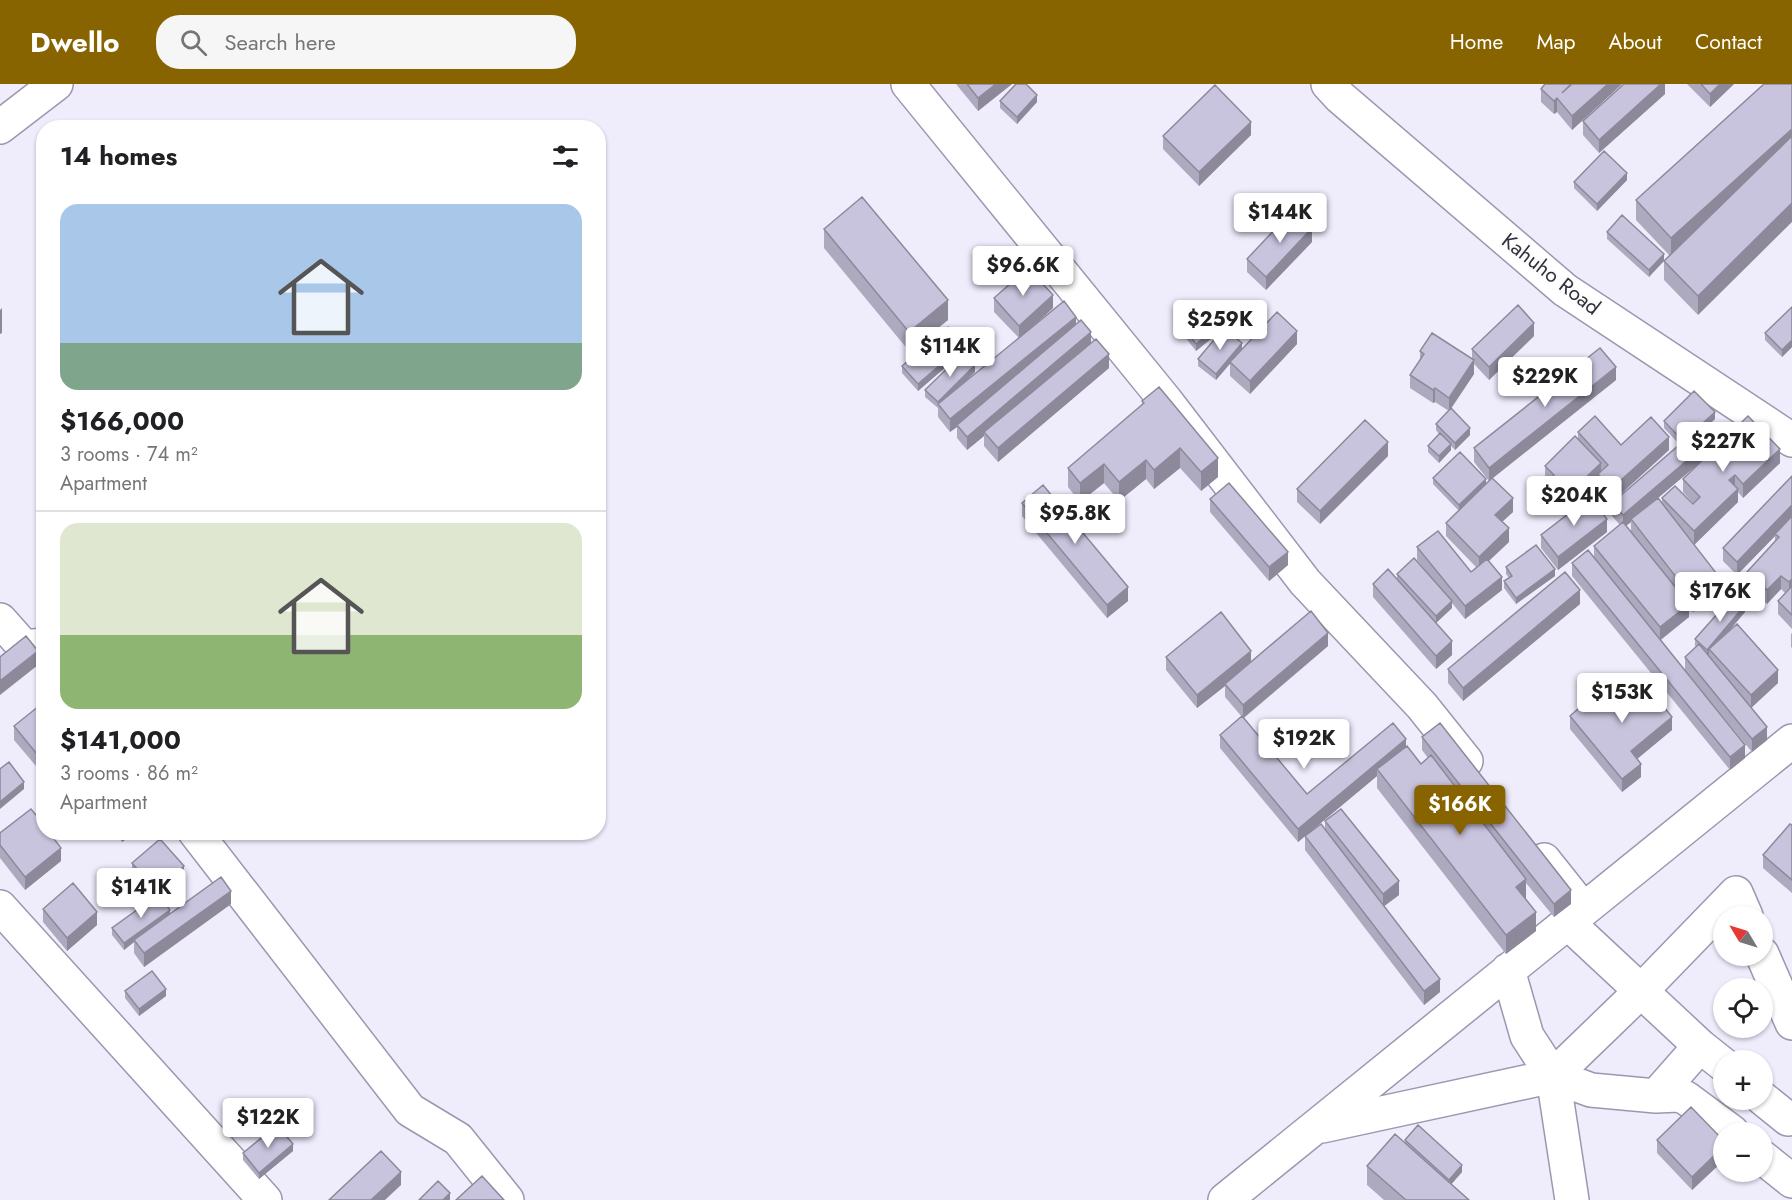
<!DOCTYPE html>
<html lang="en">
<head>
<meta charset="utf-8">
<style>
	body { margin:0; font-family:Jost,sans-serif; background:#f6f6f6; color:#202124; height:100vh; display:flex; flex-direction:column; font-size:22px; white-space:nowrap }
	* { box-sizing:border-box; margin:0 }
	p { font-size:20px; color:#757577 }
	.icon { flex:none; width:33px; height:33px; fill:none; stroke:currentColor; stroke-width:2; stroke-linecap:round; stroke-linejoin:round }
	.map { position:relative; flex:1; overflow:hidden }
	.panel { position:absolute; left:36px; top:36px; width:570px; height:720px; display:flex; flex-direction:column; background:#fff; border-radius:24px; box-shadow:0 2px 4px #0004 }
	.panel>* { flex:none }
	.needle { width:39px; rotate:308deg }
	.fabs { position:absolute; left:1713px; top:822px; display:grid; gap:12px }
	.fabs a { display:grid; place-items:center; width:60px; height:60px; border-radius:50%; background:#fff; box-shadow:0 2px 4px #0004; font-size:30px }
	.price { position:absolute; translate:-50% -51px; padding:0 14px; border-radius:6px; background:#fff; color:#222; font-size:20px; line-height:39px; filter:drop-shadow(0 2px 3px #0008) }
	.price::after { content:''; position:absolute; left:50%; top:36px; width:18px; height:14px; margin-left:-9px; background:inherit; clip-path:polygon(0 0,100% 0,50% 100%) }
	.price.on { background:#876400; color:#fff }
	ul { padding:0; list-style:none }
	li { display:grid; align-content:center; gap:12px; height:318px; padding:0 24px }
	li+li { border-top:2px solid #e0e0e0 }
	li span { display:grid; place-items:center; height:186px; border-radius:18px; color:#555 }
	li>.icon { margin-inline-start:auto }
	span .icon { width:108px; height:108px; fill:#fffc; stroke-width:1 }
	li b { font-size:26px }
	h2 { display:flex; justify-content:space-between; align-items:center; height:72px; padding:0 24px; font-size:26px }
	header { display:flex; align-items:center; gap:36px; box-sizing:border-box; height:84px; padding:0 30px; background:#876400; color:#fff }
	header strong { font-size:28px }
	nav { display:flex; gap:33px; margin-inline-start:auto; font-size:21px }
	.search { width:420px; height:54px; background:#f6f6f6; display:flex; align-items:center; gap:15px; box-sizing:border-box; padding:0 21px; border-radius:24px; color:#757577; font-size:22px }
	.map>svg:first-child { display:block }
</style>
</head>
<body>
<header>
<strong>Dwello</strong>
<div class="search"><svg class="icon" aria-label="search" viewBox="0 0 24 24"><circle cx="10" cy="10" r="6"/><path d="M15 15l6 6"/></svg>Search here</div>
<nav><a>Home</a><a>Map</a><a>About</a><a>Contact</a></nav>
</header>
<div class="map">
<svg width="1792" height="1116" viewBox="0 0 1792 1116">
	<rect width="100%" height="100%" fill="#efecfc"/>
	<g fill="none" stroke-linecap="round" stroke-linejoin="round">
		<defs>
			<path id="minor" d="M908,0L1166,317L1305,498L1422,622L1466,677
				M1328,0L1340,13L1565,206L1792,356
				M0,43L56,0
				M0,536L24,563L44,561
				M195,748L410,1026L458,1055L507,1116
				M1544,776L1583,825
				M0,823L265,1116
				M1567,838L1700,962
				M1762,870L1792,939
				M1508,886L1527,952L1553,992L1591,1006L1656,1012L1678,1011L1686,1014L1732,1048
				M1553,992L1572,1116
				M1656,1012L1700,962L1724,981
				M1762,1014L1788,1035
				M1322,1042L1553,992L1641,907L1736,809L1746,832
				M1762,1073L1792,1097
				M1225,1116L1792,657"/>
		</defs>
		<use href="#minor" stroke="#9c97b0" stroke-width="36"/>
		<use href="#minor" stroke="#fff" stroke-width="33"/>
	</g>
	<path fill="#ada9bf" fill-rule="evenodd" d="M956,0H1012L978,27Z
		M1622,0L1572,46L1557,28L1554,30L1541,18V5Z
		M1665,0V10L1599,69L1583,51V37Z
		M1687,0H1734L1710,23Z
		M1764,0L1698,231L1664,196V177L1670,172L1636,136V116Z
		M1000,17L1037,18L1017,40L1000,24Z
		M1251,51L1199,102L1163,65V52Z
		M1627,96L1597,127L1574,104V98Z
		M824,145L948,236L909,267L824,164Z
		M1607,148L1664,170L1649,193L1607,155Z
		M1312,158L1266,206L1247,188V175Z
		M994,214L1053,224L1034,241L1076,240L1091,259L1109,284L998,378L984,362V352L967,366L957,354V343L950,348L938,333V324L925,313V306L975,288L967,296L1019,254L994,228Z
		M1792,223V263L1782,273L1765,256V249Z
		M1228,241L1196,267L1185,253V246Z
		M1534,252L1489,296L1474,280V290L1451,325L1470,351L1455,366L1451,362V366L1439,379L1428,368V362L1439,350L1436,346V340L1449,327L1435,318L1433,319L1410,304V291L1420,276V267L1472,275V265Z
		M1297,260L1250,310L1230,292V279L1216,296L1198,282V275L1242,265Z
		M963,268L918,307L902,289V282Z
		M1616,296L1493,394L1513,428L1502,438L1509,458L1489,477L1502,506L1465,535L1452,519V524L1436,539L1452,571L1436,585L1373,513V500L1397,495V490L1434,497L1417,476V463L1471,488L1476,483L1446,452V439L1459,427L1433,400V394L1486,400L1489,397L1474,378V364Z
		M1142,317L1218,393L1201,407L1180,384L1154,405L1146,395L1119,417L1104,399L1080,418L1068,403V384L1142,321Z
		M1715,335L1703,346L1711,368L1780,379L1743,414L1738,408V418L1694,461L1720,508L1693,528L1689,523V533L1661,556L1745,674L1730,686L1572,492V479L1594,473V462L1620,441L1612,432V419L1679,360L1664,344V337ZM1696,382L1683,395V408L1693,419V420L1662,414V420L1658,414ZM1631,438V447L1626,442Z
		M1578,348L1621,361L1669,366L1611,419L1598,404V396L1561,431L1545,413V400L1548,398L1545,395V382L1578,355Z
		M1388,372L1320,440L1297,418V405Z
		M1792,392V545L1778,530V517L1785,509L1781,505L1767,520L1747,501V488L1775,457V452L1737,491L1723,477V464Z
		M1210,415L1288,481L1269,497L1210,428Z
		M1022,419L1128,517L1107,534L1022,432Z
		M1607,448L1558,486L1541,464V451Z
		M1506,483L1555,492L1516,520L1504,504V497L1509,494L1506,490Z
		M1580,520L1463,617L1448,599V585Z
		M1745,528L1728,548L1778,599L1751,624L1767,656L1752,668L1685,586V573L1696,563L1695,562V555Z
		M1792,549V564L1791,563V550Z
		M1328,562L1244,634L1307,710L1406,663L1421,680L1428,674L1422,666V653L1571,820L1554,833L1526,799V814L1525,815L1536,847L1506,870L1377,704V692L1298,758L1220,664V651L1242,633L1225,613V602L1197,624L1166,586V573L1251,578Z
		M44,618L41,688L14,656V642Z
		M1596,625L1672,646L1637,675L1641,693L1622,708L1570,645V632Z
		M1325,737L1399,811L1384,822L1440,908L1424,921L1305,766V752L1325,745Z
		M1792,741V809L1763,784V771Z
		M115,748H136L122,758Z
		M0,749L61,777L25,806L0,774Z
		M132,779L184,789L159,811L170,830L231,820L144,883L134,869V858L124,866L112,851V844L155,813L132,786Z
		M43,825L97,841L67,867L43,838Z
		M125,907L166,912L139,932L125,914Z
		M1405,1056L1462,1088L1451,1100L1469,1116H1384L1367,1101V1082L1405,1059Z
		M1657,1056L1724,1057V1076L1692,1106L1657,1069Z
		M293,1067L259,1095L243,1076V1069Z"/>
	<path fill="#8d899b" d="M996,0H1012L978,27V14Z
		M1608,0H1622L1572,46V32Z
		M1661,0H1665V10L1599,69V56Z
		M1720,0H1734L1710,23V10Z
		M1037,11V18L1017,40V33Z
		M1557,14V28L1554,30V17Z
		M1251,38V51L1199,102V88Z
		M1792,45V64L1671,173V154Z
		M1627,89V96L1597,127V120Z
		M1792,119V138L1698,231V212Z
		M1312,144V158L1266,206V193Z
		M1664,170V177L1649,193V186Z
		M1053,211V224L1019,255V242Z
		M948,216V236L909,267V248Z
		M2,224V249L0,250V226Z
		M1076,233V246L957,341V343L950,348V335Z
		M1228,234V241L1196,267V260Z
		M1534,239V252L1489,296V283Z
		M1297,247V260L1250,310V297Z
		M1091,248V261L984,348V352L967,366V353Z
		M1792,256V263L1782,273V266Z
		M1242,259V266L1216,296V290Z
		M963,261V268L918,307V300Z
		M1109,270V284L998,378V364Z
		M1474,276V290L1449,327V314Z
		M975,281V288L940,322L938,320V325V318Z
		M1616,283V296L1489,397V384Z
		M1435,304V318L1433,319V306Z
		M1715,328V335L1683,365V358Z
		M1470,344V351L1455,366V359Z
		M1669,353V366L1611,419V405Z
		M1711,356V369L1632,436L1631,435V438L1623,444V431Z
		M1388,358V372L1320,440V427Z
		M1451,360V366L1439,379V372Z
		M1180,364V384L1154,405V386Z
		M1780,365V379L1743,414V400Z
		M1218,374V393L1201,407V388Z
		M1146,376V395L1119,417V398Z
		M1601,379V393L1598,390V396L1561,431V417Z
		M1104,380V399L1080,418V399Z
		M1735,391V404L1729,396Z
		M1486,395V402L1459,428V421Z
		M1738,405V418L1694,461V447Z
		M1513,414V428L1495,444V431Z
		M1792,421V434L1775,450V452L1737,491V478Z
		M1607,435V448L1558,486V473Z
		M1509,444V458L1479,486V473Z
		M1288,468V481L1269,497V483Z
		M1555,485V492L1516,520V514Z
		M1781,492V505L1767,520V506Z
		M1502,493V506L1465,535V522Z
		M1720,494V508L1693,528V515Z
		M1792,495V508L1789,511V498Z
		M1128,503V517L1107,534V521Z
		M1580,506V520L1463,617V604Z
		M1452,517V524L1436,539V532Z
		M1689,520V533L1660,556V543Z
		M1745,521V528L1712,567L1709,565V570L1707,572V566Z
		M1328,549V562L1243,634V621Z
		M1452,557V571L1436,585V572Z
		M38,567V581L0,611V597Z
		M1251,567V580L1225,600V602L1197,624V611Z
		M1778,586V599L1751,624V611Z
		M1672,633V646L1631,680V667Z
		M1767,643V656L1752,668V655Z
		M1406,655V668L1377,685V692L1298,758V745Z
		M1745,661V674L1730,686V673Z
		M44,673V687L41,688V675Z
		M1641,680V693L1622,708V695Z
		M24,698V705L0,725V718Z
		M127,748H136L122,758V752Z
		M61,764V777L25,806V793Z
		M184,782V789L156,814V807Z
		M1526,795V814L1516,822V803Z
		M1399,797V811L1383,823V810Z
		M1571,806V820L1554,833V820Z
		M231,807V820L144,883V869Z
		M170,826V833L134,856V858L124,866V859Z
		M97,828V841L67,867V854Z
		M1536,828V847L1506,870V851Z
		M1440,895V908L1424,921V907Z
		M166,905V912L139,932V925Z
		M293,1060V1067L259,1095V1089Z
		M1724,1062V1076L1692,1106V1093Z
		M1462,1081V1088L1449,1103V1096Z
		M401,1088V1101L385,1116H371Z
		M450,1109V1116H443Z"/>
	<path fill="#c9c4de" stroke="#8d899b" stroke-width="1.5" d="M967,0H996L978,14Z
		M1016,0H1026L1037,11L1017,33L1000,17Z
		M1545,0H1571L1562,9L1572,0H1608L1572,32L1557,14L1554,17L1541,5Z
		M1624,0H1661L1599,56L1583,37Z
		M1701,0H1720L1710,10Z
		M1764,0H1792V45L1671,154L1636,116Z
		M1215,1L1251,38L1199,88L1163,52Z
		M1792,52V119L1698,212L1664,177Z
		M1604,67L1627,89L1597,120L1574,98Z
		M862,113L948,216L909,248L824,145Z
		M1293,126L1312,144L1266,193L1247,175Z
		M1622,131L1664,170L1649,186L1607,148Z
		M1028,184L1053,211L1019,242L994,214Z
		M1064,217L1076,233L950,335L938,320Z
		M1217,220L1228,234L1196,260L1185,246Z
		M1518,221L1534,239L1489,283L1472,265Z
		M1792,223V256L1782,266L1765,249Z
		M1277,228L1297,247L1250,297L1230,278Z
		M1081,236L1091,248L967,353L957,341Z
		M948,243L963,261L918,300L902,282Z
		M1224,244L1242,259L1216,290L1198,275Z
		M1432,249L1474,276L1449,314L1435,304L1433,306L1410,291L1424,270L1420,267Z
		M1096,255L1109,270L998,364L984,348Z
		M1600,264L1616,283L1489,384L1474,364Z
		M963,269L975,281L938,318L925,306Z
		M1159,303L1218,374L1201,388L1180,364L1154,386L1146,376L1119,398L1104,380L1080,399L1068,384L1144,319L1142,317Z
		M1694,307L1715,328L1683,357L1664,337Z
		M1451,324L1470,344L1455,359L1436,340Z
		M1595,332L1621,361L1651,333L1669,353L1611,405L1598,390L1608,381L1578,348Z
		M1748,332L1780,365L1743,400L1735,391L1729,396L1738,405L1694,447L1662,414L1675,402L1693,420L1700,413L1683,395Z
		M1365,336L1388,358L1320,427L1297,405Z
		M1700,343L1711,356L1623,431L1612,419Z
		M1440,349L1451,360L1439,372L1428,362Z
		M1575,352L1601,379L1561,417L1545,400L1554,391L1545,382Z
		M1460,368L1486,395L1459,421L1433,394Z
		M1792,392V421L1737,478L1723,464Z
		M1492,394L1513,414L1495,431L1509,444L1479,473L1446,439Z
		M1229,399L1288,468L1269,483L1210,415Z
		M1043,401L1128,503L1107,521L1022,419Z
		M1590,413L1607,435L1558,473L1541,451Z
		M1658,414L1720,494L1693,515L1631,435Z
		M1792,432V495L1789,498L1781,492L1767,506L1747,488L1779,453L1775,450Z
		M1623,438L1689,520L1660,543L1594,462Z
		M1438,447L1471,488L1487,475L1502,493L1465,522L1417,463Z
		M1536,461L1555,485L1516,514L1504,497L1512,492L1506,483Z
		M1588,466L1745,661L1730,673L1572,479Z
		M1414,474L1452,517L1436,532L1397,490Z
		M1388,485L1452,557L1436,572L1373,500Z
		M1565,488L1580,506L1463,604L1448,585Z
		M1792,502V531L1778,517Z
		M1734,511L1745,521L1707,566L1695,555Z
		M1311,527L1328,549L1243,621L1225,600Z
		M1221,528L1251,567L1197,611L1166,573Z
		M1737,540L1778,586L1751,611L1709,565Z
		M26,552L38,567L0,597V573Z
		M1699,560L1767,643L1752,655L1685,573Z
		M1637,590L1672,633L1631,667L1641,680L1622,695L1570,632L1588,616L1596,625Z
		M44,618V673L41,675L14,642Z
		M1242,632L1307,710L1393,639L1406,655L1298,745L1220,651Z
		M1440,639L1571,806L1554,820L1422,653Z
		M1407,662L1421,680L1431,671L1526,795L1516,803L1536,828L1506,851L1377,685Z
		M9,678L24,698L0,718V685Z
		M31,725L44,741V748H49L61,764L25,793L0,761V749Z
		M1341,725L1399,797L1383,810L1325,737Z
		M1321,740L1440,895L1424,907L1305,752Z
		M1790,740L1792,741V796L1763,771Z
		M160,755L184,782L156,807L132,779Z
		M221,793L231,807L144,869L134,856Z
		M73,799L97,828L67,854L43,825Z
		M159,810L170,826L124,859L112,844Z
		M152,887L166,905L139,925L125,907Z
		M1691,1023L1724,1057V1062L1692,1093L1657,1056Z
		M277,1041L293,1060L259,1089L243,1069Z
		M1418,1041L1462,1081L1449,1096L1405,1056Z
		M1395,1050L1469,1116H1406L1367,1082Z
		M381,1067L401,1088L371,1116H329Z
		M482,1092L504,1116H456Z
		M438,1097L450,1109L443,1116H419Z"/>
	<g text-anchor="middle" stroke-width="4.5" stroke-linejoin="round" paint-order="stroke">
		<g font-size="21" fill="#322f3a" stroke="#fcfcfc">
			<text transform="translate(1551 190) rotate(38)" y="7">Kahuho Road</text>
		</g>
	</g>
</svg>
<div class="fabs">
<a><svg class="needle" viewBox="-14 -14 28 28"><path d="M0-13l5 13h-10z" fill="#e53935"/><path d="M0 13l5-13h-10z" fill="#757577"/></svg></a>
<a><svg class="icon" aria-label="locate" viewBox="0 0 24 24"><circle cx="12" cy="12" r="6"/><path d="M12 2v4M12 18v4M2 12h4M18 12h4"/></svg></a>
<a>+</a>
<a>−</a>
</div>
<b class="price" style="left:1280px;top:160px">$144K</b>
<b class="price" style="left:1023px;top:213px">$96.6K</b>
<b class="price" style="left:1220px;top:267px">$259K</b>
<b class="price" style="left:950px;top:294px">$114K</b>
<b class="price" style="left:1545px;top:324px">$229K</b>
<b class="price" style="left:1723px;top:389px">$227K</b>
<b class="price" style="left:1574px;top:443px">$204K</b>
<b class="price" style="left:1075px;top:461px">$95.8K</b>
<b class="price" style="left:1720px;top:539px">$176K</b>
<b class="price" style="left:1622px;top:640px">$153K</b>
<b class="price" style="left:1304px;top:686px">$192K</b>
<b class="price on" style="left:1460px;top:752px">$166K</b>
<b class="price" style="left:141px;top:835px">$141K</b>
<b class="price" style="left:268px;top:1065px">$122K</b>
<section class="panel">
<h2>14 homes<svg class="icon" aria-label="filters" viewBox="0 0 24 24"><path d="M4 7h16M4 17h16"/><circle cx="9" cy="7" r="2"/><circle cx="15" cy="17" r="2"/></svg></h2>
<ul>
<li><span style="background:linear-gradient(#a9c7e8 75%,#7fa58c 0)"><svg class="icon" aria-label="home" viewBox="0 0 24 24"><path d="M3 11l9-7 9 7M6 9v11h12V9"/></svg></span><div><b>$166,000</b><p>3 rooms · 74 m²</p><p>Apartment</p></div></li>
<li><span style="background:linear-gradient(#dfe7d0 60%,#8fb573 0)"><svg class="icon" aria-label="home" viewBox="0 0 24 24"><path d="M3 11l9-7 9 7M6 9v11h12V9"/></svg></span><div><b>$141,000</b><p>3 rooms · 86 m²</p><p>Apartment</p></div></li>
</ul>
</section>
</div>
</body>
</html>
